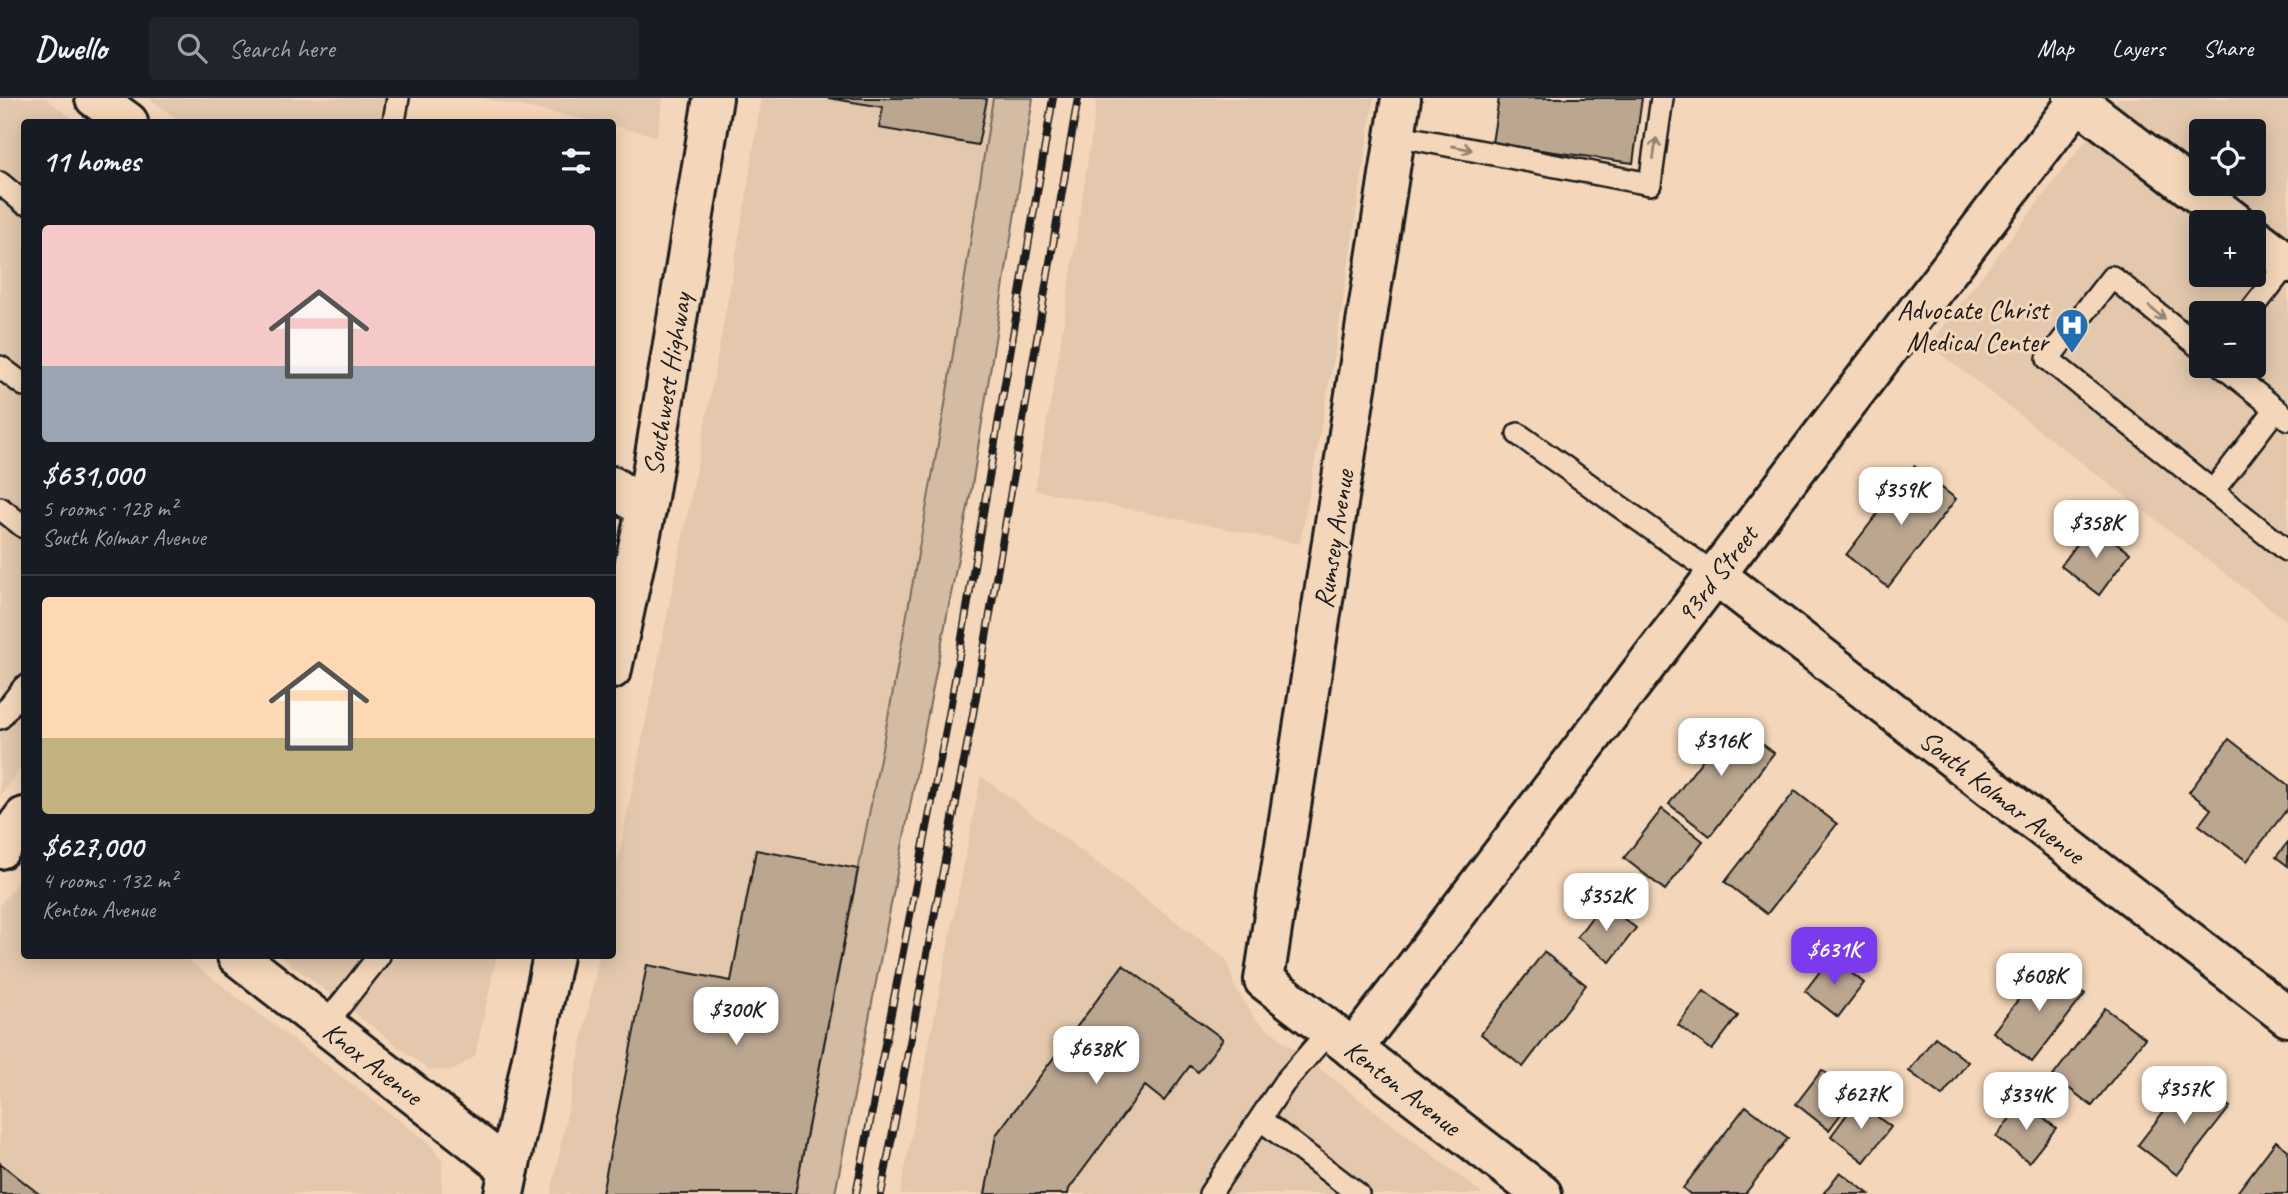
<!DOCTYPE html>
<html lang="en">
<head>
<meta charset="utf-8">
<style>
	body { margin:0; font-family:Caveat,sans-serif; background:#20242c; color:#f1f3f6; height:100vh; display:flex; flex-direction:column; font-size:26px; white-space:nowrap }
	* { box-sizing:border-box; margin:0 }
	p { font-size:23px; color:#9ea1a6 }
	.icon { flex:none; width:38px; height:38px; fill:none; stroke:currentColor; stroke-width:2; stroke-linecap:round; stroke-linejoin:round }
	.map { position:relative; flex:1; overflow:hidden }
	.drawer { position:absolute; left:21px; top:21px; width:595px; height:840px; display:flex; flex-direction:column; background:#171b24; border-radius:7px; box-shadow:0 4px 18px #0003 }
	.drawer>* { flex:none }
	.fabs { position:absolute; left:2189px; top:21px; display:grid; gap:14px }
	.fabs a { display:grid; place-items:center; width:77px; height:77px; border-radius:7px; background:#171b24; box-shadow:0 4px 18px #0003; font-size:35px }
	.price { position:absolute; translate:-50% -60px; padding:0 16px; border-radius:14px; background:#fff; color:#222; font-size:23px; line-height:46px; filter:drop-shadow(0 2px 4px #0008) }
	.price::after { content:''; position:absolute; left:50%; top:42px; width:21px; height:16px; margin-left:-10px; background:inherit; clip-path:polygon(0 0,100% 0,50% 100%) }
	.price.selected { background:#7c3aed; color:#fff }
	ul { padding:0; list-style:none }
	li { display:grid; align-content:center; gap:14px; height:371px; padding:0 21px }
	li+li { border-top:2px solid #363941 }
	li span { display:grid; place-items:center; height:217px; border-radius:7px; color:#555 }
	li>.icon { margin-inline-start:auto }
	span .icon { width:126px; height:126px; fill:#fffc; stroke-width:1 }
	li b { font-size:30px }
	h2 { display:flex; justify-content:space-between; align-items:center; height:84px; padding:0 21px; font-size:30px }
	header { display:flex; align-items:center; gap:42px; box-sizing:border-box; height:98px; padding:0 35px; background:#171b24; border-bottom:2px solid #363941 }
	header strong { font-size:33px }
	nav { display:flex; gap:38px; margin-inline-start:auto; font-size:24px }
	.search { width:490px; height:63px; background:#20242c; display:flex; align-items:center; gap:18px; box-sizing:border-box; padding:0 24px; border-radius:7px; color:#9ea1a6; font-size:26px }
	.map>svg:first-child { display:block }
</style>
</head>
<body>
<header>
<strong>Dwello</strong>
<div class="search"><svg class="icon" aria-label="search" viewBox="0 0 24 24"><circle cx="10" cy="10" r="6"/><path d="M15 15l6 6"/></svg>Search here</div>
<nav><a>Map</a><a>Layers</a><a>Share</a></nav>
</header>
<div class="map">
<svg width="2288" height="1096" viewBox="0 0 2288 1096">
	<rect width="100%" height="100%" fill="#f4d7ba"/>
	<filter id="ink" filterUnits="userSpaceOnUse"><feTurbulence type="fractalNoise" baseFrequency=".0143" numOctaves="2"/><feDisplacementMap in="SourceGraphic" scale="14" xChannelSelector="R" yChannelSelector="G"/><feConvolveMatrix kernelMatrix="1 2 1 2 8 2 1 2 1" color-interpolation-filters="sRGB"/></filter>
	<g filter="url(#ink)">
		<path fill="#e3c8ad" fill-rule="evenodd" d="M0,0H45L77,24H24V666L0,698Z
			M149,0H398L394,24H181Z
			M481,0H663L657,38L613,28L612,24H596Z
			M761,0H993L944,313L891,604L795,1096H551L599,858H612L613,787L703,338L746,100Z
			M1097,0H1374L1336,247L1300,446L1035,392L1059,256Z
			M2118,0H2288V524L1929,247ZM2202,33H2254V86H2202ZM2202,124H2254V177H2202ZM2202,215H2254V268H2202Z
			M981,678L1226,861L1235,889L1255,921L1483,1096H900Z
			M24,775V858H183L429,1045L442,1063V1096H0V807Z
			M280,858H497L475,958L454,972H429Z"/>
		<path fill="#d4bba3" stroke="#786c60" stroke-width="2" d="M993,0H1033L972,388L835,1096H795L891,604L944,313Z"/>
		<path fill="#bba690" stroke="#1c1c1c" stroke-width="2" d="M828,0H981L987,1L978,47L879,30L883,9Z
			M1499,0H1642L1633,65L1492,45Z
			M1914,368L1956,401L1888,489L1846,457Z
			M2092,426L2130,455L2099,497L2061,468Z
			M1732,623L1774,655L1710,738L1669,706Z
			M2229,641L2288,687V710L2247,763L2199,727L2211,711L2189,694Z
			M1795,693L1837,726L1767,816L1725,784Z
			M1662,711L1703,743L1665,792L1624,760Z
			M2288,744V768L2276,759Z
			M756,752L858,771L795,1096H602L647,867L731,883Z
			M1603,805L1636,830L1610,864L1577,839Z
			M1544,854L1586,887L1523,969L1481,936Z
			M1831,859L1864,885L1838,919L1805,893Z
			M2046,866L2085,896L2032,964L1993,934Z
			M1123,867L1223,941L1198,974L1190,968L1164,1003L1145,988L1069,1091L1068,1096H985L996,1037Z
			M1704,893L1738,918L1712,952L1678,927Z
			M2105,910L2145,940L2092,1008L2053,978Z
			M1935,939L1968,964L1942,998L1909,973Z
			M1822,972L1855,997L1829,1032L1796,1006Z
			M2191,978L2230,1009L2177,1077L2138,1047Z
			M1857,1003L1891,1029L1864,1064L1831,1038Z
			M2022,1004L2056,1030L2029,1064L1996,1039Z
			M1746,1008L1788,1040L1745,1096H1690L1683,1090Z
			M2276,1043L2288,1052V1096H2236Z
			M0,1065L39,1096H0Z
			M1840,1074L1869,1096H1823Z"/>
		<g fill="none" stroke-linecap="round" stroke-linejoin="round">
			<defs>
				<path id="lane" d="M394,24L398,0
					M1395,37L1650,86L1662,0
					M0,85L24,105
					M2249,215L2288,165
					M2202,251L2112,179L2048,261L2286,452
					M2222,268L2276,311
					M0,269L24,287
					M1518,336L1716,477
					M2213,393L2276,311L2288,321
					M0,410L24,429
					M0,620L24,589
					M325,927L379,858
					M1260,1021L1358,1096
					M1210,1096L1284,985L1330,932"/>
				<g id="street">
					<path d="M95,0L128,24"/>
					<path id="s1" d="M1401,0L1264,882L1542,1096"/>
					<path d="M2073,0L2235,124"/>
					<path d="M2254,139L2288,165"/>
					<path d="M612,388L646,412"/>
					<path id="s2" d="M1716,477L2288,919"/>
					<path d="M0,751L24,719"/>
					<path id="s3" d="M237,858L509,1071"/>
					<path id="s4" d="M1353,951L2080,0"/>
				</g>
				<g id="primary">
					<path id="s5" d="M612,571L646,412L713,0"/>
					<path d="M504,1096L553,858"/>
				</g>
			</defs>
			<use href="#lane" stroke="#1c1c1c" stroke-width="26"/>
			<use href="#street" stroke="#1c1c1c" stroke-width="44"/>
			<use href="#primary" stroke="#1c1c1c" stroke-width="44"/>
			<use href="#lane" stroke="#f4d7ba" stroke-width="21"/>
			<use href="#street" stroke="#f4d7ba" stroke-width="38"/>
			<use href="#primary" stroke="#f4d7ba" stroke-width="38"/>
			<defs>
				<path id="rail" d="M856,1096L950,611L1053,0
					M881,1096L973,616L1078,0"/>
			</defs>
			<use href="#rail" stroke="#1c1c1c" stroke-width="8"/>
			<use href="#rail" stroke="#f4d7ba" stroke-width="5" stroke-dasharray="16" stroke-linecap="butt"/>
		</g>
		<defs><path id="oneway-shaft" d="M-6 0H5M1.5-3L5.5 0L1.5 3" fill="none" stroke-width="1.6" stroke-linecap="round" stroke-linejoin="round" transform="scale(1.75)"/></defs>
		<g stroke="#938373">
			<use href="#oneway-shaft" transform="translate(1462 50) rotate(11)"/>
			<use href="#oneway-shaft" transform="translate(1655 50) rotate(-82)"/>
			<use href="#oneway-shaft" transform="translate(2157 215) rotate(39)"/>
		</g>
	</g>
	<defs>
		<symbol id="hospital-pin" viewBox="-11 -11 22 30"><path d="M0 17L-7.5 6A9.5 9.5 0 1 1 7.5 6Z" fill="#1f6fb2" stroke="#f4d7ba"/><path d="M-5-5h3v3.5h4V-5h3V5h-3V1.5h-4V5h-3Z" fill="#fff"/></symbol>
	</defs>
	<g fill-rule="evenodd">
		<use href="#hospital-pin" x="2053" y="208" width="38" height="52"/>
	</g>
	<g text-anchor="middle" stroke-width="6" stroke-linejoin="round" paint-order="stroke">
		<g font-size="28" fill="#1c1c1c" stroke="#f4d7ba" text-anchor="end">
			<text x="2048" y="221">Advocate Christ<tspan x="2048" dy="32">Medical Center</tspan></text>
		</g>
		<g font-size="28" fill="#1c1c1c" stroke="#f4d7ba">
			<text dy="10" stroke="none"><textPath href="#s5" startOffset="290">Southwest Highway</textPath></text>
			<text transform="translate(1333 441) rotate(-81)" y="10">Rumsey Avenue</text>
			<text dy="10" stroke="none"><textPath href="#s4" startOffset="598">93rd Street</textPath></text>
			<text dy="10" stroke="none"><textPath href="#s2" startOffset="362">South Kolmar Avenue</textPath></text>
			<text dy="10" stroke="none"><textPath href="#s3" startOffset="173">Knox Avenue</textPath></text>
			<text dy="10" stroke="none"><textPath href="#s1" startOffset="1068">Kenton Avenue</textPath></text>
		</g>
	</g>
</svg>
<div class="fabs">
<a><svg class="icon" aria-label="locate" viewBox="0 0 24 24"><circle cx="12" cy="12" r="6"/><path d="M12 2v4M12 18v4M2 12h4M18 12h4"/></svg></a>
<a>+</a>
<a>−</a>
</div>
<b class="price" style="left:1901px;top:429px">$359K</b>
<b class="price" style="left:2096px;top:462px">$358K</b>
<b class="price" style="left:1721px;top:680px">$316K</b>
<b class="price" style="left:1606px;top:835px">$352K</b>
<b class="price selected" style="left:1834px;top:889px">$631K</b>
<b class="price" style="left:2039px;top:915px">$608K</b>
<b class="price" style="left:736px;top:949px">$300K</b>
<b class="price" style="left:1096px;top:988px">$638K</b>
<b class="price" style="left:2184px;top:1028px">$357K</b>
<b class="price" style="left:1861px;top:1033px">$627K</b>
<b class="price" style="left:2026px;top:1034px">$334K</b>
<section class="drawer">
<h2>11 homes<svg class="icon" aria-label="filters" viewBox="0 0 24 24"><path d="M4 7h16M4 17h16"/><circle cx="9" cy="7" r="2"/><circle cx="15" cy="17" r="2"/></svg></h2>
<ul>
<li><span style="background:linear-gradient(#f6c9c9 65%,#9aa5b1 0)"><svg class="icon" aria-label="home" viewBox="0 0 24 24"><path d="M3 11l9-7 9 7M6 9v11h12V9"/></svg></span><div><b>$631,000</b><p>5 rooms · 128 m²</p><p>South Kolmar Avenue</p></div></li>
<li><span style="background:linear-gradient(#ffd9b3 65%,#c2b280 0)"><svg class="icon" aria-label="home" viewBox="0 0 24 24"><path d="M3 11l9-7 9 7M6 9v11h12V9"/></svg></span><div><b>$627,000</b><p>4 rooms · 132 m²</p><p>Kenton Avenue</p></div></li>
</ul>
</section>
</div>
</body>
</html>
